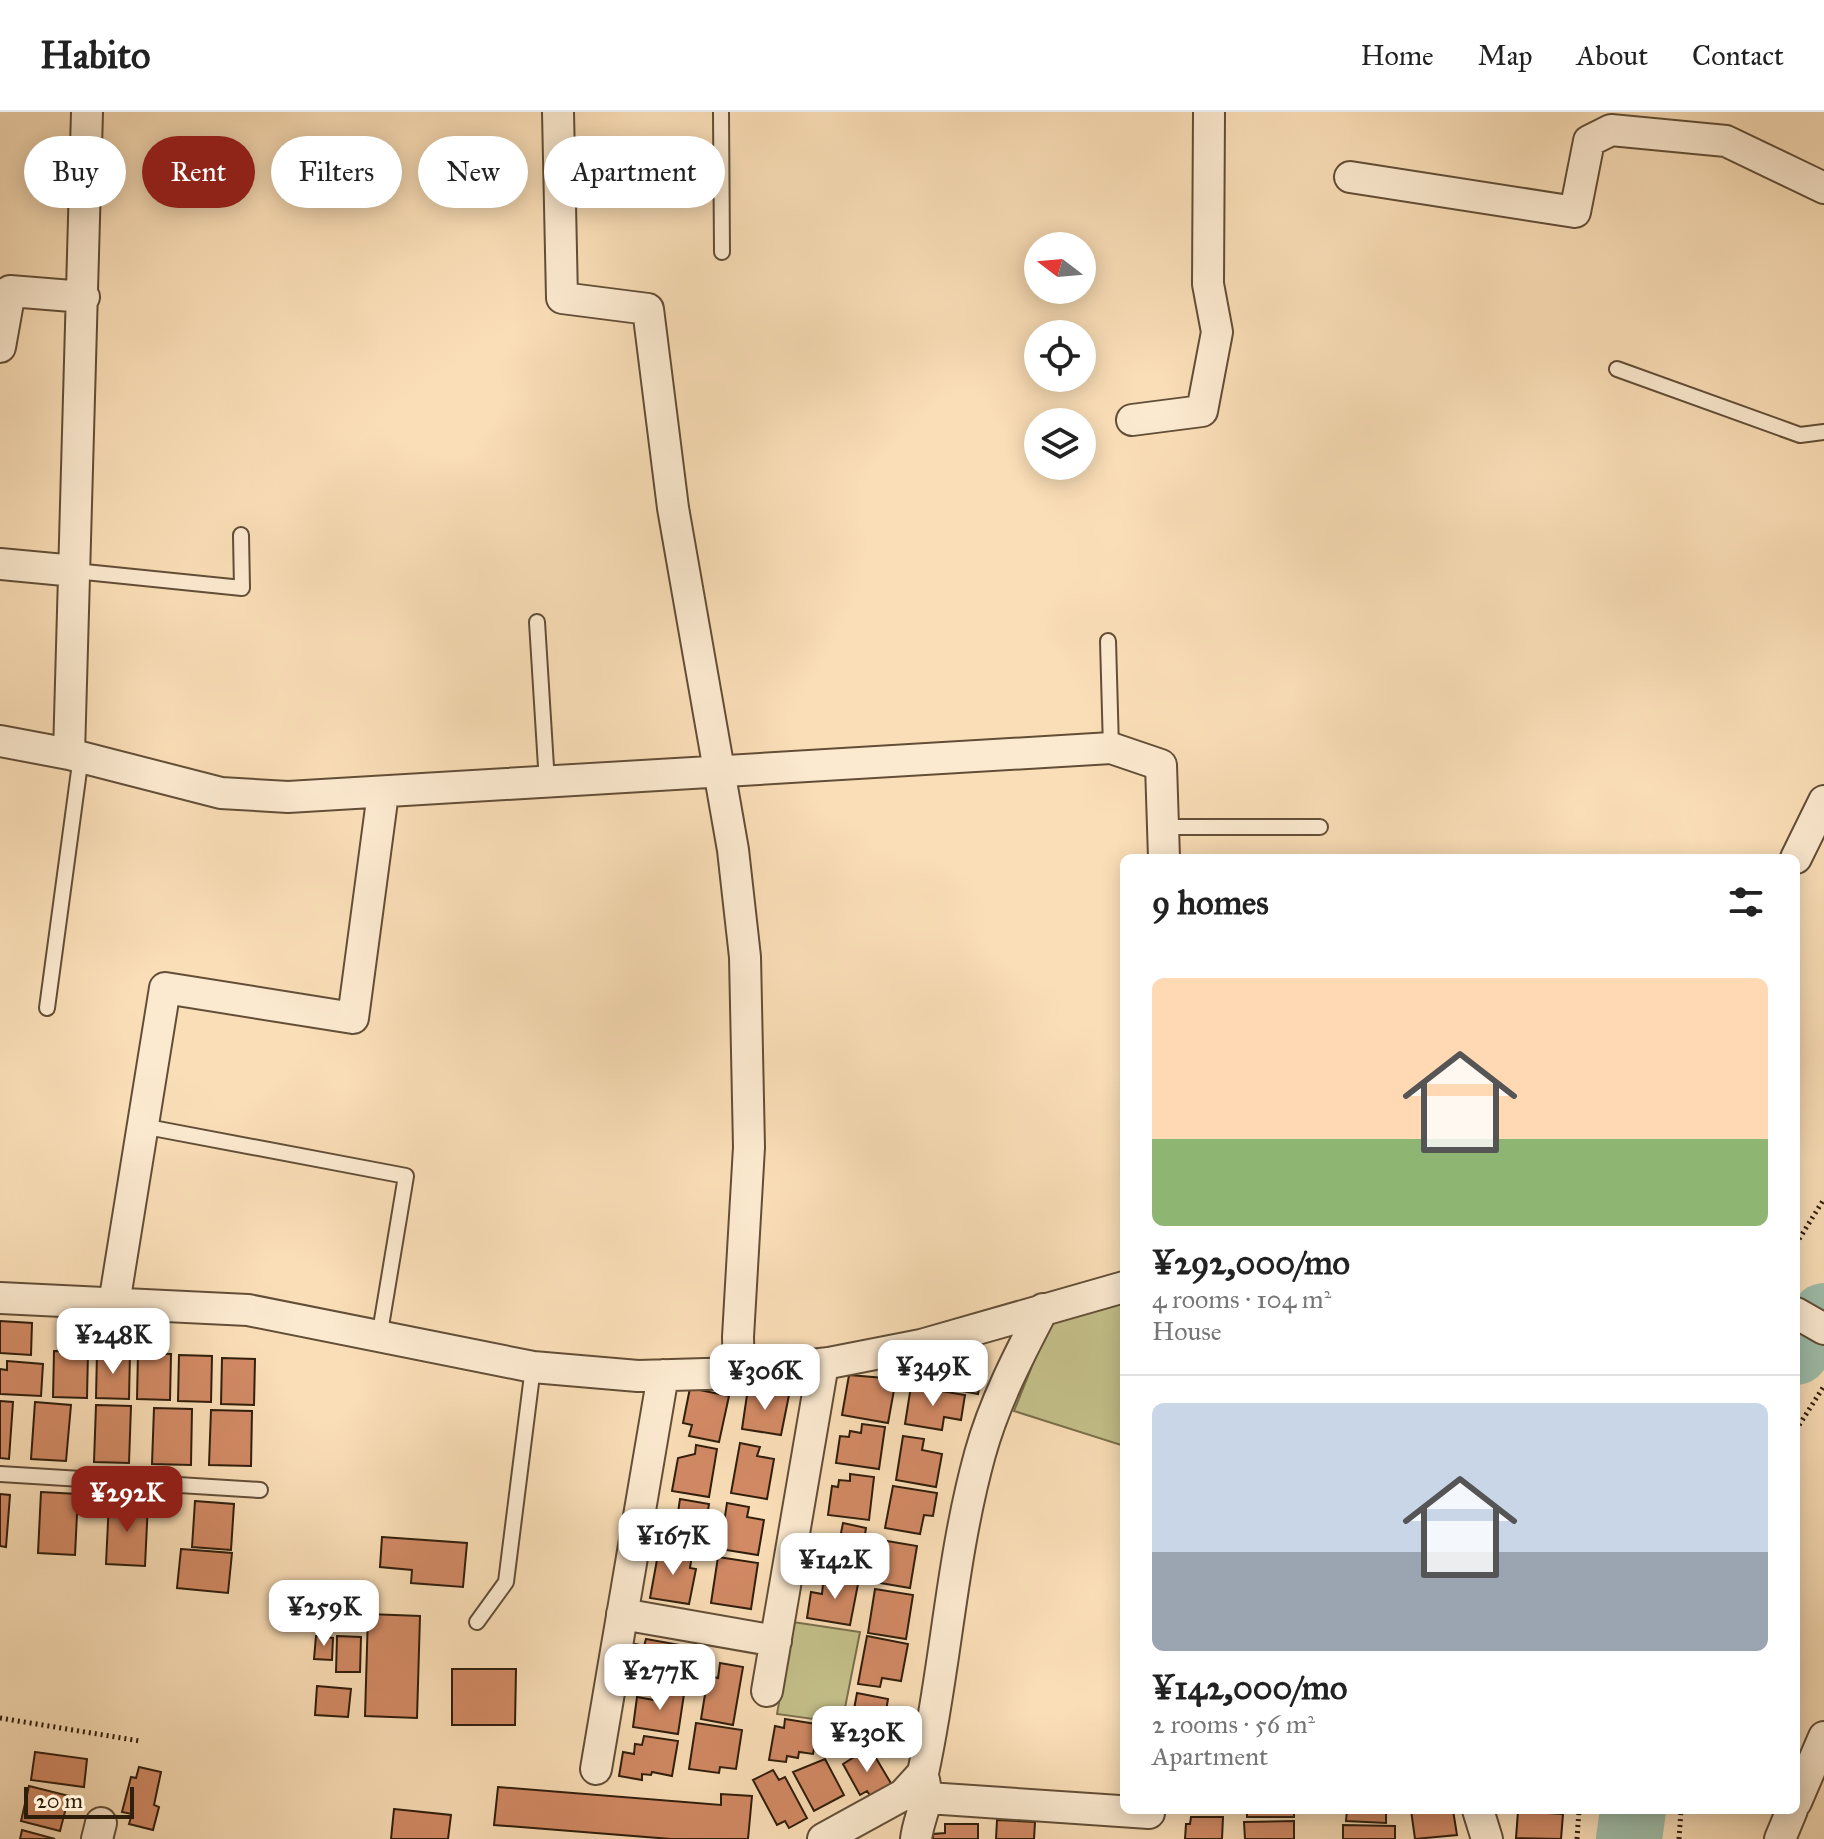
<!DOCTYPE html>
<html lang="en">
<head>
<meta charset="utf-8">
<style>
	body { margin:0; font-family:"IM FELL Great Primer",serif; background:#f6f6f6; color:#222; height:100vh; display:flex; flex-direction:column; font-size:30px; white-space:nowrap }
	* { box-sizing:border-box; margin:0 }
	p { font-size:26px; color:#767676 }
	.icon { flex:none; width:44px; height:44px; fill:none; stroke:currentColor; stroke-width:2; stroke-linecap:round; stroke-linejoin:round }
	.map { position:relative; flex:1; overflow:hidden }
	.drawer { position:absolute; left:1120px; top:742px; width:680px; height:960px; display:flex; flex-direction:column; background:#fff; border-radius:12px; box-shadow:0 4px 20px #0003 }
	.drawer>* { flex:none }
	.guide { position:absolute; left:24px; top:24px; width:760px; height:72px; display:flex; gap:16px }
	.needle { width:52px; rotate:286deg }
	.buttons { position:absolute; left:1024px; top:120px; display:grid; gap:16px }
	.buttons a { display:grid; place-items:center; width:72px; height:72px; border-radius:50%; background:#fff; box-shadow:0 4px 20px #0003; font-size:40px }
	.scale { position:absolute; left:24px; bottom:20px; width:110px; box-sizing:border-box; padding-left:8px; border:4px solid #301e0c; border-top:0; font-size:22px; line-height:28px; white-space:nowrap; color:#301e0c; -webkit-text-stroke:6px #fcead0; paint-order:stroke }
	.price { position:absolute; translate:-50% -68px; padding:0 18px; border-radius:16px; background:#fff; color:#222; font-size:26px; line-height:52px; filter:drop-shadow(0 2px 4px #0008) }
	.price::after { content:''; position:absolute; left:50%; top:48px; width:24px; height:18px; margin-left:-12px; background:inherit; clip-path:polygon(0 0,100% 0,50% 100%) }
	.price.on { background:#8f2418; color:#fff }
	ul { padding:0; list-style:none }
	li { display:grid; align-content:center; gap:16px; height:424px; padding:0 32px }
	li+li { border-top:2px solid #e0e0e0 }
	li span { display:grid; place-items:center; height:248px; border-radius:12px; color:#555 }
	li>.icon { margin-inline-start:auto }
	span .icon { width:144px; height:144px; fill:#fffc; stroke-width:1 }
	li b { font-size:34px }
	h2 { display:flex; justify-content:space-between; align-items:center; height:96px; padding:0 32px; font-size:34px }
	.tag { padding:0 28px; border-radius:36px; background:#fff; box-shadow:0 4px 20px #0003; font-size:28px; line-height:72px }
	.tag.on { background:#8f2418; color:#fff }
	header { display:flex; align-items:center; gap:48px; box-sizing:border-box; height:112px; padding:0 40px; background:#fff; border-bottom:2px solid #e0e0e0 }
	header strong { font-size:38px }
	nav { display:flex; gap:44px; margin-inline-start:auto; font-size:28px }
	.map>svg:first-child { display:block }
</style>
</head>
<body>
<header>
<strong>Habito</strong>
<nav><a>Home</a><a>Map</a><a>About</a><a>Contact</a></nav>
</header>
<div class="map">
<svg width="1824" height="1727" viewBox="0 0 1824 1727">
	<rect width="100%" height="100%" fill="#fadeb7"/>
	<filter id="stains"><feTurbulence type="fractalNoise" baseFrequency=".0025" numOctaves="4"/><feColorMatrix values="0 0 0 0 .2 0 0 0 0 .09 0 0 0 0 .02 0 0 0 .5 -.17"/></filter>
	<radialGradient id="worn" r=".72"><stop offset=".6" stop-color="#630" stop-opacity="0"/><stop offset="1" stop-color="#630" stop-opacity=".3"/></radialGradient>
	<path fill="#c4c08a" stroke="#7a6f4b" stroke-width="2" d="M1124,1189V1334L1014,1299L1053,1202Z
		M793,1510L860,1520L842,1611L777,1602Z"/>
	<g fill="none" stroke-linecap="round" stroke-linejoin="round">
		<path stroke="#9fbda9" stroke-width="66" d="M1796,1240L1824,1204
			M1629,1727L1633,1698"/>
	</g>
	<path fill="#d28a65" stroke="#301e0c" stroke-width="2" d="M0,1209L32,1211L31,1243L0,1241Z
		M54,1239L88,1240L87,1286L53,1285Z
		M97,1240L130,1241L129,1287L96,1286Z
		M963,1240L985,1244L978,1282L926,1272L930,1249L938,1251L939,1246L951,1248L952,1243L962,1245Z
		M138,1241L171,1242L170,1288L137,1287Z
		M179,1243L212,1244L211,1290L178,1289Z
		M222,1246L255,1247L254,1293L221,1292Z
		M7,1249L43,1252L41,1284L0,1282V1257L7,1258Z
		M849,1263L896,1267L888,1311L842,1303Z
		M911,1274L965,1283L961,1308L944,1305L942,1318L905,1312Z
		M690,1276L729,1284L719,1330L689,1324L692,1313L683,1311Z
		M748,1276L789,1283L781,1323L742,1317Z
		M0,1289L13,1290L9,1347L0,1346Z
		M35,1290L71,1293L66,1349L31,1347Z
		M96,1293L131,1294L129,1351L94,1350Z
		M154,1296L192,1297L191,1353L152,1352Z
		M211,1298L252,1299L251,1354L209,1353Z
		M862,1312L885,1315L879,1357L836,1351L840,1324L849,1325L850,1319L861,1321Z
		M903,1324L924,1327L922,1338L942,1342L936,1375L896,1368Z
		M740,1331L760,1335L757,1344L774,1347L767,1387L731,1381Z
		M696,1333L717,1337L709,1385L672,1379L678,1346L695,1342Z
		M850,1362L874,1365L869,1408L828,1403L832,1374L838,1375L839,1368L850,1369Z
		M893,1374L937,1381L933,1404L924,1403L920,1422L885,1416Z
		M41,1380L78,1382L75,1443L38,1441Z
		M0,1382L10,1383L6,1435L0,1434Z
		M680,1387L709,1392L702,1437L663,1430L667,1406L677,1407Z
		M109,1389L148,1391L145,1454L106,1452Z
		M195,1389L234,1392L231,1438L192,1435Z
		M727,1391L749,1395L747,1405L764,1408L758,1443L720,1437Z
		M843,1411L866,1416L859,1460L817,1452L822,1423L840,1426Z
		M382,1425L467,1431L463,1475L411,1471L412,1458L380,1455Z
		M881,1428L917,1434L910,1476L874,1470Z
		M181,1437L232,1441L228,1481L177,1476Z
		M659,1437L692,1443L690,1456L696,1457L689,1492L650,1486Z
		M718,1445L758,1451L751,1497L711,1491Z
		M834,1463L859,1467L850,1513L807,1506L811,1480L822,1482L823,1472L833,1473Z
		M875,1477L913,1483L906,1527L868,1521Z
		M368,1502L420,1504L417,1606L365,1604Z
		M316,1524L333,1526L332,1548L314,1547Z
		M337,1524L361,1525L360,1560H336Z
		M867,1524L908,1532L901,1569L882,1566L880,1575L858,1572Z
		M646,1527L680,1533L673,1573L630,1565L635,1532L644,1534Z
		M720,1551L743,1555L733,1613L701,1607L708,1564L718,1566Z
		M452,1557H516L515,1613H452Z
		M317,1574L351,1577L348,1605L315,1603Z
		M656,1577L684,1582L678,1622L633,1615L637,1585L654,1588Z
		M857,1581L888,1587L886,1599L893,1600L888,1630L875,1628L874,1634L848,1630Z
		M785,1607L835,1615L830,1640L814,1637L813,1642L799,1640L798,1646L787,1644L786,1650L769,1648L775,1614L784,1616Z
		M696,1611L742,1618L736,1657L720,1655L719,1661L689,1657Z
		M644,1624L678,1629L672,1664L652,1660L651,1663L642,1662V1668L619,1664L623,1640L634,1642L635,1632L642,1633Z
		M864,1639L867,1644L873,1641L892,1673L871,1685L867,1679L860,1683L843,1652Z
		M35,1640L87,1647L84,1675L31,1668Z
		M825,1647L844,1683L814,1699L793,1660Z
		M139,1655L161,1660L154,1693L159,1695L153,1718L129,1712L132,1702L122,1700L131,1665L136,1666Z
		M773,1658L779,1668L785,1665L807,1706L789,1716L785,1709L777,1713L753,1668Z
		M29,1674L69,1684L60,1719L21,1709Z
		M498,1675L721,1693V1682L752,1684L748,1727H671L494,1713Z
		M394,1697L451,1703L448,1727H391Z
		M1247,1698H1294V1705H1247Z
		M1347,1698H1386V1711L1346,1709Z
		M1411,1698H1453L1457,1723L1415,1727Z
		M1518,1699L1563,1702L1561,1727L1516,1726Z
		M1191,1705H1223L1222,1727H1185L1186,1712H1190Z
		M997,1708L1035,1710L1034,1727H996Z
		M1294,1709V1727H1245L1244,1710Z
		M945,1712H978V1727H933V1722L945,1721Z
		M1343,1713L1395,1714V1727H1343Z
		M22,1718L55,1727H20Z"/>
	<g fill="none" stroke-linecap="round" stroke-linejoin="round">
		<defs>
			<path id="service" d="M721,0L722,140
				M1617,257L1800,323L1824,320
				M75,459L242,476L241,423
				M537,510L547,671
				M1108,529L1111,636
				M1163,715H1320
				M47,896L81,644
				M142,1014L406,1064L379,1226
				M0,1362L260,1378
				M477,1510L506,1470L533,1255"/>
			<path id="minor" d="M558,0L562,186L648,197L673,396L733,738L745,845L749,1035L738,1225L739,1261
				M1350,65L1575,100L1589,29L1611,18L1726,29L1824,76
				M0,235L10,179L84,185
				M1132,308L1202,299L1217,220L1208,172L1209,0
				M0,452L75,459
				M0,629L69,642L221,681L288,685L1111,636L1161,653L1164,746
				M69,642L87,0
				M1796,746L1824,689
				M0,1186L248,1198L533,1255L638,1264L739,1261L829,1251L921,1233L1124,1175
				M114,1192L165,876L353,906L383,681
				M1796,1201L1824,1217
				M622,1502L776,1529
				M767,1579L823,1252
				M596,1657L663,1263
				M928,1686L1149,1701
				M1796,1690L1824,1625
				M1478,1698L1487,1727
				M97,1727L101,1711
				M823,1727L903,1683L923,1661C946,1555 951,1447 980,1342C994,1291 1019,1243 1043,1197
				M916,1727C919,1703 930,1692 924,1668
				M1780,1727L1792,1698"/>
		</defs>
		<use href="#service" stroke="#624e37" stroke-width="18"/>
		<use href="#minor" stroke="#624e37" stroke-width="34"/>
		<path stroke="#301e0c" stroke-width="5" stroke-dasharray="2 4" stroke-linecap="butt" d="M1796,1132L1824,1087
			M1796,1318L1824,1274
			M0,1606L140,1629
			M1577,1727L1579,1698
			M1679,1727L1681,1698"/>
		<use href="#service" stroke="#fcead0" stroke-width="14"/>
		<use href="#minor" stroke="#fcead0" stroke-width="30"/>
	</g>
	<rect width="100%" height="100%" filter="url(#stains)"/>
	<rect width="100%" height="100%" fill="url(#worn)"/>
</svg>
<div class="buttons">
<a><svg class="needle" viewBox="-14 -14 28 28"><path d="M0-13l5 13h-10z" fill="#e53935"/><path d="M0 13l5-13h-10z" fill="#767676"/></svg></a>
<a><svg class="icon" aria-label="locate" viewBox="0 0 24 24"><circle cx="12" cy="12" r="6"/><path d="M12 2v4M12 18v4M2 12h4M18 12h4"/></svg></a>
<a><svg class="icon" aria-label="layers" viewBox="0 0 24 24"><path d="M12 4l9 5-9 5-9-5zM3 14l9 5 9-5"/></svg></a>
</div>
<div class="scale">20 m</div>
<b class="price" style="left:113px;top:1264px">¥248K</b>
<b class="price" style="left:933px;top:1296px">¥349K</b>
<b class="price" style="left:765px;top:1300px">¥306K</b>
<b class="price on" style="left:127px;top:1422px">¥292K</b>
<b class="price" style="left:673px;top:1465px">¥167K</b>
<b class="price" style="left:835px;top:1489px">¥142K</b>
<b class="price" style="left:324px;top:1536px">¥259K</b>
<b class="price" style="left:660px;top:1600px">¥277K</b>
<b class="price" style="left:867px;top:1662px">¥230K</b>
<div class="guide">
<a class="tag">Buy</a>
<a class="tag on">Rent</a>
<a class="tag">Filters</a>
<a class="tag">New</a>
<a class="tag">Apartment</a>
</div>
<section class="drawer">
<h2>9 homes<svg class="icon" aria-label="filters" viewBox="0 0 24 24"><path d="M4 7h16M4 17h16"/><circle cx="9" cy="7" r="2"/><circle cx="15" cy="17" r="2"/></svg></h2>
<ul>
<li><span style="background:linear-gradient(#ffd9b3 65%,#8fb573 0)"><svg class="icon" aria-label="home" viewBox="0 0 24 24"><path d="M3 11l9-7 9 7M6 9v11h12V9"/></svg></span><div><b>¥292,000/mo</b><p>4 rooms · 104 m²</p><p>House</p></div></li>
<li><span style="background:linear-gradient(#c9d6e8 60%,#9aa5b1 0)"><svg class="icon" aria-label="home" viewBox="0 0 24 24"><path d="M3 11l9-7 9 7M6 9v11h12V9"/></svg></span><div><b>¥142,000/mo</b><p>2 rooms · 56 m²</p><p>Apartment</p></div></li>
</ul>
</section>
</div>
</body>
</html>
